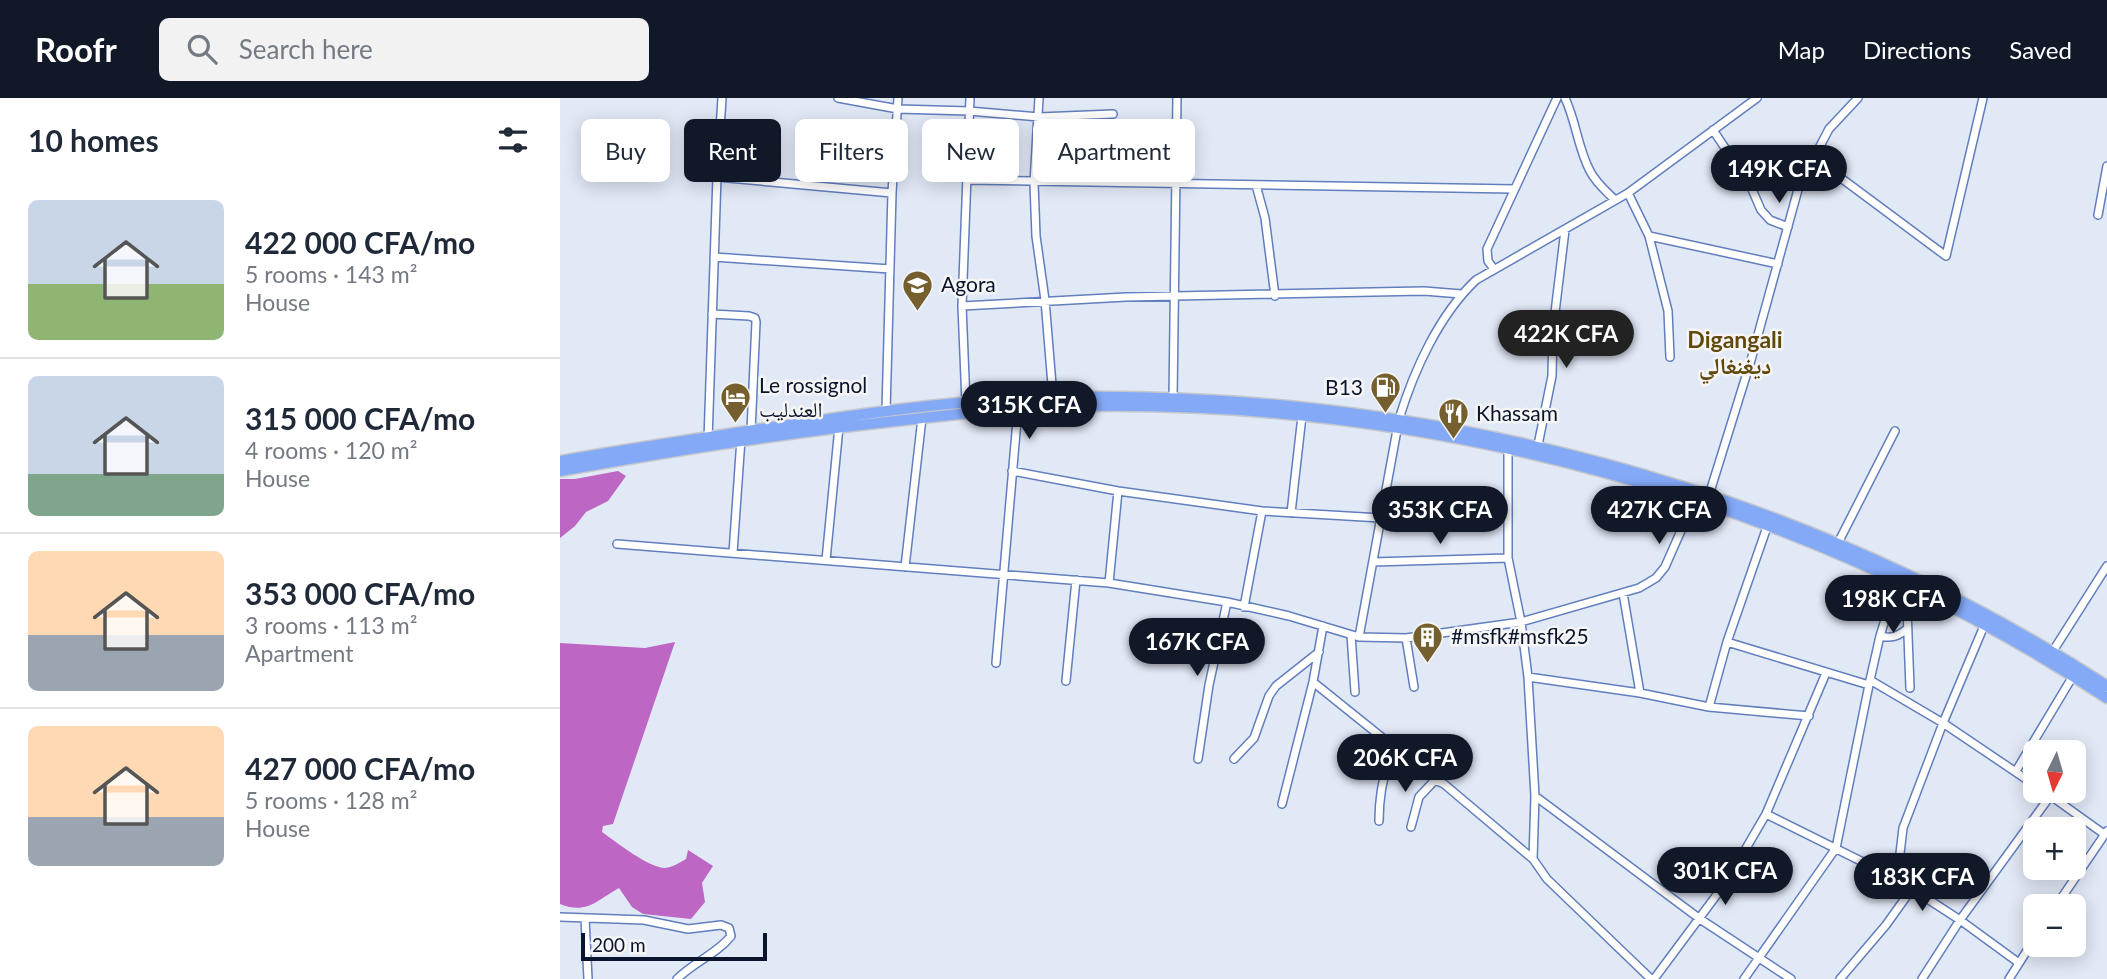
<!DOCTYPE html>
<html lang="en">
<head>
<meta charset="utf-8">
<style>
	body { margin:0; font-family:Lato,"Noto Naskh Arabic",sans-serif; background:#f2f2f3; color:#1f2937; height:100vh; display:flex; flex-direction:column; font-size:26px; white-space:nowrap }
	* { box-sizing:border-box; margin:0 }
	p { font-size:23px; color:#747a83 }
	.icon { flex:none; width:38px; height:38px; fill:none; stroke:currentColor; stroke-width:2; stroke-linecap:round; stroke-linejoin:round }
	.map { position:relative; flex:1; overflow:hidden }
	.panel { display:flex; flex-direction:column; background:#fff; width:560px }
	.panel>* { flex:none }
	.guide { position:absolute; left:21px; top:21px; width:665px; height:63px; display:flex; gap:14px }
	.needle { width:46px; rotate:185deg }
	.buttons { position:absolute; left:1463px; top:642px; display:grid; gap:14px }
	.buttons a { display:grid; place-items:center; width:63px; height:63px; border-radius:10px; background:#fff; box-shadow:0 4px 18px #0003; font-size:35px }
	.scale { position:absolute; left:21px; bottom:18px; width:186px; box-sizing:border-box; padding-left:7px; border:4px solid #0a142c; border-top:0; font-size:19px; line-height:24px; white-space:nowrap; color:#0a142c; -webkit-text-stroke:5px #f5f5f5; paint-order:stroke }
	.price { position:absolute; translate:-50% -60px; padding:0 16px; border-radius:24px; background:#111827; color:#fff; font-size:23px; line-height:46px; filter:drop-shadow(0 2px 4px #0008) }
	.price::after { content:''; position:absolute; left:50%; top:42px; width:21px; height:16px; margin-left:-10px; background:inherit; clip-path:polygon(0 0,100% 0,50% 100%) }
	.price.current { background:#222; color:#fff }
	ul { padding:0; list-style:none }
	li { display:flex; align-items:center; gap:21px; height:175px; padding:0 28px }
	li+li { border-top:2px solid #e0e1e3 }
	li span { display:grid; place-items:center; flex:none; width:196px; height:140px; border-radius:10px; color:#555 }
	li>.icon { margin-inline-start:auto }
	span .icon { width:84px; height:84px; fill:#fffc; stroke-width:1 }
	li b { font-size:30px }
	h2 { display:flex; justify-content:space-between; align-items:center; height:84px; padding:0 28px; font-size:30px }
	.chip { padding:0 24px; border-radius:10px; background:#fff; box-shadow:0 4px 18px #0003; font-size:24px; line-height:63px }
	.chip.current { background:#111827; color:#fff }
	header { display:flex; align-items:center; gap:42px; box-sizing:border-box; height:98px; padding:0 35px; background:#111827; color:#fff }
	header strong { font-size:33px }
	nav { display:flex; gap:38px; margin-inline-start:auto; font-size:24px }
	.search { width:490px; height:63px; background:#f2f2f3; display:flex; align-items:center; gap:18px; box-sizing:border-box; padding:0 24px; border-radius:10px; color:#747a83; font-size:26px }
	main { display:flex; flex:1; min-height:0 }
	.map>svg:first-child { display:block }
</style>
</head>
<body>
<header>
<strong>Roofr</strong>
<div class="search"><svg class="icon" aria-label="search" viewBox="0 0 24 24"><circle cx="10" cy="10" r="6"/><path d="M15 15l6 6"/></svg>Search here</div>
<nav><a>Map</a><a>Directions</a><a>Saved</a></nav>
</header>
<main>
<section class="panel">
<h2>10 homes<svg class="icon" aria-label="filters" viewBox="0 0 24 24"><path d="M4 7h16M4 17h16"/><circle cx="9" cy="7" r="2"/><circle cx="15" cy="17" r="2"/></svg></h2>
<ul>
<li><span style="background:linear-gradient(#c9d6e8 60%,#8fb573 0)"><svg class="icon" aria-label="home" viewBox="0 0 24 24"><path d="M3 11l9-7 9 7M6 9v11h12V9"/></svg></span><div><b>422 000 CFA/mo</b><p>5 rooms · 143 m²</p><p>House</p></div></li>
<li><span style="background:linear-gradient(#c9d6e8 70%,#7fa58c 0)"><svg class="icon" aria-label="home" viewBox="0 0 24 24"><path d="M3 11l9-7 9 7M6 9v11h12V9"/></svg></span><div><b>315 000 CFA/mo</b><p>4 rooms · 120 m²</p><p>House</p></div></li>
<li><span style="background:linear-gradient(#ffd9b3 60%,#9aa5b1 0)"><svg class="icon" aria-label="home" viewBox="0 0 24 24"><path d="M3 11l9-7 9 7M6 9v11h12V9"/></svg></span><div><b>353 000 CFA/mo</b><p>3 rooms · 113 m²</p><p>Apartment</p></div></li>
<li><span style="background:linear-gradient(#ffd9b3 65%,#9aa5b1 0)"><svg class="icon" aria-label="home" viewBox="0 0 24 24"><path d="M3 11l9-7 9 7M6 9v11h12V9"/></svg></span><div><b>427 000 CFA/mo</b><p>5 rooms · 128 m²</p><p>House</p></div></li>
</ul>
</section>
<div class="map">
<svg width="1547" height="881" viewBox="0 0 1547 881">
	<rect width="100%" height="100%" fill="#e1e8f6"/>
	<path fill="#be66c4" d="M58,373L66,378L48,403L26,414L15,428L0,440V381H15Z
		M115,544L53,726L43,728L42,734C56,744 89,770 105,770C113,769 119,765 126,761L128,752L153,768L142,785L145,804L131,821L83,816L72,809L59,790C37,802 27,817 0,806V545L85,550Z"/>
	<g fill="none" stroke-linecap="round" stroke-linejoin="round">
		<defs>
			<path id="minor" d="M278,0L338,11L409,13L479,19L553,16
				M479,0L474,85L476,138L485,202L493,299
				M1005,0C1016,23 1018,51 1030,73C1036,85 1046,93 1055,102
				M1153,32L1191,89L1201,112L1210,122L1228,129
				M1254,60L1386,158L1423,0
				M157,79L332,95
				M407,82L954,91
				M696,87L705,120L715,198
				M1068,95L1089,138L1108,213L1110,259
				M1538,117L1547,68
				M1089,138L1218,166
				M154,159L330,171
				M934,171L928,163L927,151L997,0
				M402,208L566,199L864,193L901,196
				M152,216L189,218L195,220L196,224L191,333
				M613,300L617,0
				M406,305L402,208L410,0
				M326,313L332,95L338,0
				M148,342L157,79L162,0
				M978,347L992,278L993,231L1005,132
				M948,350V460L961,524L968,579L975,698L973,761L987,781L1091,881
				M452,373L558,393L702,413L821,420
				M1149,397L1191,262L1239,88L1269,31L1298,0
				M731,415L742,318
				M57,446L549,485L667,504L729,518L799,539L846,540L961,524L1079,490L1096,480L1105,469L1134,403
				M1277,447L1335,333
				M173,455L181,341
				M266,462L279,329
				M813,464L948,460
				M345,469L362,320
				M549,485L558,393
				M1063,495L1080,595
				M684,509L702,413
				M791,537L795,594
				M1320,538C1332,541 1338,538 1347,531
				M799,539L839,321C854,272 879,217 916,182L1068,95L1197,0
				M846,540L854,589
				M1167,544L1309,587
				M1493,553L1547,468
				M436,565L458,311
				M1266,575L1206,716L1337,781L1400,822L1459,865
				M968,579L1080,595L1149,609L1249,618
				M1310,582L1383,625L1475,687
				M506,583L516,482
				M753,584L875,682L884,686L973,761
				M1350,590L1347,511L1357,494
				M1149,609L1167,544L1207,429
				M638,661L649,587L667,504
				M674,661L694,640L709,598L716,588L759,554
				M1456,673L1513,578
				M1484,693L1544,736
				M975,698L1140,821L1231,881
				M722,706L753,584L763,528
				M819,723C819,697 823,674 834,650
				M851,729L859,699L875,682
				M1337,781L1343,730L1383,625L1424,528
				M1496,808L1547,733
				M0,819L84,822L128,831L161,827L169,830L171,838C158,855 134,864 117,881
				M25,820L28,881
				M1094,881L1167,783L1206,716
				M1184,881L1276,750L1310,582L1320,538L1337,483
				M1280,881L1326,827L1351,792
				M1362,881L1400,822L1491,697
				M1449,881L1475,840"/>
			<path id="highway" d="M0,363C71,350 143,340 215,329C308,315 402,301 496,299C865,292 1237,387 1547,588
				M0,373C111,353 223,335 336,323C386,317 437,311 488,309C858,296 1237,396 1547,600"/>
		</defs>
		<use href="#minor" stroke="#617ebd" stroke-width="10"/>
		<use href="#highway" stroke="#c4c7cc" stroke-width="13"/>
		<use href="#minor" stroke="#fff" stroke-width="7"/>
		<use href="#highway" stroke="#84a9f7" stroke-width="10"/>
	</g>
	<defs>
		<symbol id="school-pin" viewBox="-11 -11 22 30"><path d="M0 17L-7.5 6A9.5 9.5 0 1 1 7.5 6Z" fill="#755f2e" stroke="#f5f5f5"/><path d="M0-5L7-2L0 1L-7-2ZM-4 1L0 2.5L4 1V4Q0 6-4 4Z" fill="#fff"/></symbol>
		<symbol id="fuel-pin" viewBox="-11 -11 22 30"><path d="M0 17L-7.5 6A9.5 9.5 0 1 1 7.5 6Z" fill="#755f2e" stroke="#f5f5f5"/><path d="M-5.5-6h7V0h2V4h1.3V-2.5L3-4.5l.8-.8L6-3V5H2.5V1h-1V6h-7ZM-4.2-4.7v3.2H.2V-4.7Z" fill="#fff"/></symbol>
		<symbol id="hotel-pin" viewBox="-11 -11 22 30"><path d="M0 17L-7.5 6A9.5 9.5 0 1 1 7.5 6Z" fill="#755f2e" stroke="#f5f5f5"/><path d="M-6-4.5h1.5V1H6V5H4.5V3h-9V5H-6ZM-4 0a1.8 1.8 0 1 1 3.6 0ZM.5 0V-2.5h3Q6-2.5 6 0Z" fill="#fff"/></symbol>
		<symbol id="restaurant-pin" viewBox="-11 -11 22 30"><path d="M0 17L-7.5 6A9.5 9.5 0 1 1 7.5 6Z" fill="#755f2e" stroke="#f5f5f5"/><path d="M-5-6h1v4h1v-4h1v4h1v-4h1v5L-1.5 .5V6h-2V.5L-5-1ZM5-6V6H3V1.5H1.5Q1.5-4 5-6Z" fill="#fff"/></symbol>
		<symbol id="building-pin" viewBox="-11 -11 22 30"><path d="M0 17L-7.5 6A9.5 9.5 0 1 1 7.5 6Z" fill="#755f2e" stroke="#f5f5f5"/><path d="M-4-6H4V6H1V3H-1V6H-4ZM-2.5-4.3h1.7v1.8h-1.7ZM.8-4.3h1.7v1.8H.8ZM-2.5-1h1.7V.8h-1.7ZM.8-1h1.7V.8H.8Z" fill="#fff"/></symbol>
	</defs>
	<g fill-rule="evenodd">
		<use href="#school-pin" x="340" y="170" width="35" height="47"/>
		<use href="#fuel-pin" x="808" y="272" width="35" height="47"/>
		<use href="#hotel-pin" x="158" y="282" width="35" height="47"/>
		<use href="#restaurant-pin" x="876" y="298" width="35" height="47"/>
		<use href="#building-pin" x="850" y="522" width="35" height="47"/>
	</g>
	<g text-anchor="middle" stroke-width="5" stroke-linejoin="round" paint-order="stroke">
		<g font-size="21" fill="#0a142c" stroke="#f5f5f5" text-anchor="start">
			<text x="381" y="194">Agora</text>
			<text x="199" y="295">Le rossignol<tspan x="199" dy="24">العندليب</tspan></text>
			<text x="803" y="297" text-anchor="end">B13</text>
			<text x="916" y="323">Khassam</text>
			<text x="891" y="546">#msfk#msfk25</text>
		</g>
		<g font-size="23" font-weight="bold" fill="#61490c" stroke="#f5f5f5">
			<text x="1175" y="250">Digangali<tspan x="1175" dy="26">ديغنغالي</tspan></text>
		</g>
	</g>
</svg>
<div class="buttons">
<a><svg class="needle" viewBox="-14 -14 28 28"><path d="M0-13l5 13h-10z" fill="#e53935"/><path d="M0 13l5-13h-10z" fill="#747a83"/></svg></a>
<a>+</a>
<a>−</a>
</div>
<div class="scale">200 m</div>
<b class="price" style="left:1219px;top:107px">149K CFA</b>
<b class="price current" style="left:1006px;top:272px">422K CFA</b>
<b class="price" style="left:469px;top:343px">315K CFA</b>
<b class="price" style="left:880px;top:448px">353K CFA</b>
<b class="price" style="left:1099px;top:448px">427K CFA</b>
<b class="price" style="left:1333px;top:537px">198K CFA</b>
<b class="price" style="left:637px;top:580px">167K CFA</b>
<b class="price" style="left:845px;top:696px">206K CFA</b>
<b class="price" style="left:1165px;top:809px">301K CFA</b>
<b class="price" style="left:1362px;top:815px">183K CFA</b>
<div class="guide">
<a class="chip">Buy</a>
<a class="chip current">Rent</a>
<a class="chip">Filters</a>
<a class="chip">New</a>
<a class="chip">Apartment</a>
</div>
</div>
</main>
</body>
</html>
